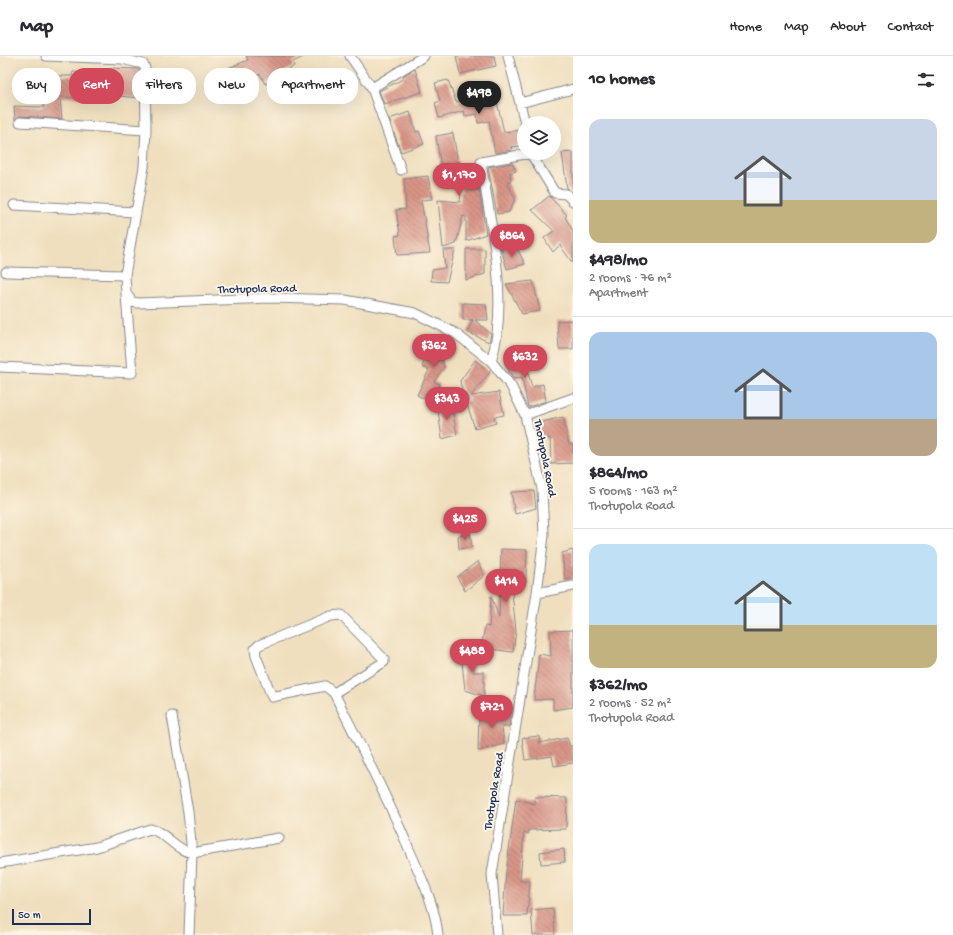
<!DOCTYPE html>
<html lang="en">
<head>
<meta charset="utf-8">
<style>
	body { margin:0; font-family:"Gochi Hand",sans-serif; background:#f7f7f7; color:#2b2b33; height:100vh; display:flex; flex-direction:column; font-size:15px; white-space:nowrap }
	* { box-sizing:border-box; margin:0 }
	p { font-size:13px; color:#7c7c81 }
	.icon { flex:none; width:22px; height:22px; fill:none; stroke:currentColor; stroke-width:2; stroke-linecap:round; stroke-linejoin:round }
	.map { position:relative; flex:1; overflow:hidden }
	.sheet { display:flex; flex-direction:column; background:#fff; width:380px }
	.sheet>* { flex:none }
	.top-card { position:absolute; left:12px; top:12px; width:380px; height:36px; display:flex; gap:8px }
	.buttons { position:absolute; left:517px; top:60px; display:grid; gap:8px }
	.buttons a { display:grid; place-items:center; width:44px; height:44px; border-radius:50%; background:#fff; box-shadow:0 4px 16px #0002; font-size:20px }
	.scale { position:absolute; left:12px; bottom:10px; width:79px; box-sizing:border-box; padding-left:4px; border:2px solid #1b2f5e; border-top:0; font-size:11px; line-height:14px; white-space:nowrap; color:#1b2f5e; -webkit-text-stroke:3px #fcf5e5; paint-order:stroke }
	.price { position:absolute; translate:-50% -34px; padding:0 9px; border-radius:14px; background:#d1495b; color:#fff; font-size:13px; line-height:26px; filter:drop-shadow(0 1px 2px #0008) }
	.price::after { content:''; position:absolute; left:50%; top:24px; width:12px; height:9px; margin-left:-6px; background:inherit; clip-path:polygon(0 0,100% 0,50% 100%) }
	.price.selected { background:#222; color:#fff }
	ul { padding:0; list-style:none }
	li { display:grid; align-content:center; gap:8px; height:212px; padding:0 16px }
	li+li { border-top:1px solid #e1e1e2 }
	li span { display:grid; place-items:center; height:124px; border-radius:12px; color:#555 }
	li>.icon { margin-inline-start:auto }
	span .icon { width:72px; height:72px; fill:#fffc; stroke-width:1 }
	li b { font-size:17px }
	h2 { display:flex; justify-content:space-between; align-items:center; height:48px; padding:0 16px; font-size:17px }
	.tag { padding:0 14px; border-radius:16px; background:#fff; box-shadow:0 4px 16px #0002; font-size:14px; line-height:36px }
	.tag.selected { background:#d1495b; color:#fff }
	header { display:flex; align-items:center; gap:24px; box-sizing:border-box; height:56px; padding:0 20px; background:#fff; border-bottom:1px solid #e1e1e2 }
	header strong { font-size:19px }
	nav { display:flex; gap:22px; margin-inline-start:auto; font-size:14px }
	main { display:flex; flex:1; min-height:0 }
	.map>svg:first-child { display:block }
</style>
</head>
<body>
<header>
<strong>Map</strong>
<nav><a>Home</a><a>Map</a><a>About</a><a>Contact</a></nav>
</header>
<main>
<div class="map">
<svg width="573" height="879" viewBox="0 0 573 879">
	<defs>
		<pattern id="building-back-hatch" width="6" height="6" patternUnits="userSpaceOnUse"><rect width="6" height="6" fill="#d89486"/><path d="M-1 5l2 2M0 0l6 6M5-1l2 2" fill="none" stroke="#ae7971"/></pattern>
	</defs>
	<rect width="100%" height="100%" fill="#fcf5e5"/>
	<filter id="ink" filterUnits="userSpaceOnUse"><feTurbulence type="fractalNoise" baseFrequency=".025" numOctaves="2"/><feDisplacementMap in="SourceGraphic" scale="8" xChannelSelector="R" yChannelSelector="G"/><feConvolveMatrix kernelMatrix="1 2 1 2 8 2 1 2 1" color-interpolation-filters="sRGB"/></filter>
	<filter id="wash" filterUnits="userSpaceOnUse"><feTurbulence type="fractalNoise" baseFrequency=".012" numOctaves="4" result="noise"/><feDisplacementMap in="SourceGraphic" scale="16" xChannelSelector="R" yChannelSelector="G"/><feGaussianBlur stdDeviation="0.9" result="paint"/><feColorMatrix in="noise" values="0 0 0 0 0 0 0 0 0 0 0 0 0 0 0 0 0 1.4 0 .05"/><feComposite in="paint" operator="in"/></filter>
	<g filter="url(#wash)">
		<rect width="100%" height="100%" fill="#f0dfbe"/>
		<g id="blocks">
			<path fill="url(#building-back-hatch)" d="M246,0H305L293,6L294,10L265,28L260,18L234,28L228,12L248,4Z
				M456,0H494L496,10L460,18Z
				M110,12L139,13V42L109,39Z
				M415,13L422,36L384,48L379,35L403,23V20Z
				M73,16L88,17L86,42L60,41L62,63L20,60L15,64L14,50L44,51L43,47L47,46L49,20H72Z
				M448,24L456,46L495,37L504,76L521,74L522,90L511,91L512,94L495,97L489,65L478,67L477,58L465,60L464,55L439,62L435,47L440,45L435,27Z
				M410,56L416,76L419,75L424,88L401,96L389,63Z
				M453,77L459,113L475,111L476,113L486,178L466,185V161L463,160L456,188L443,192L438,144L460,146L463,121L443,125L436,80Z
				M573,96V137L567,132L562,97Z
				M512,107L516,115L510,117L511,125H507L515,143L509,156L497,158L488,111Z
				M428,120L432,143L421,144L430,197L397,199L395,180L400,179L396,154L406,153L404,123Z
				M549,140L567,159L565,161L573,175V208L560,189L553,196L544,182L554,175L532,154Z
				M501,192H517L525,208L507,213Z
				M466,193H485V218L466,224Z
				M443,194H455L447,226L431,225L432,214L445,212Z
				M533,225L540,255L522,258L506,228Z
				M463,247L486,248L488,264H475L491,278L489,286L467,276L473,264H463Z
				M573,264V293H559L557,265Z
				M433,282L456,292L452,298L442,301L444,311L434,326L440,328L431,345H428L417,339L429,314L422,311Z
				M521,293L532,331L543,328L546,345L528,351L522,321L514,323L511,319L504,304Z
				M475,304L490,316L471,340L499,336L504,359L494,361L496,367L475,373L466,345L470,344L462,334L460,325Z
				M451,347L457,379L442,383L438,354L443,348Z
				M563,361L569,388H573V407L551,408L550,382L540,384L538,367Z
				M534,435L536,452L515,458L511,436Z
				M470,477L472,491L459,493L458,480Z
				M501,493L527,494L526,526L511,527L516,575L513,596L481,592L485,570L489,571L491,540L499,562Z
				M573,494V523L565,524L562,497Z
				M478,505L484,520L465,535L457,521Z
				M573,574V651L553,654V643L534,644L539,598L551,600L550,575Z
				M463,591L477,594L473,616H484V640L465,634L462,606H460Z
				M511,654L509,671H502L504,688L478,695L479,657Z
				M539,680V687L567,682L570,690H573V707L554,710L552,700L525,704L522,682Z
				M535,741L567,742L566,773L528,774V778L524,777L520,825H530L527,860H503L506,816L516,743L535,748Z
				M564,793L565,806L541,808L540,796Z
				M553,852L555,879H533L531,854Z"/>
		</g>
	</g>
	<g filter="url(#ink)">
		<use href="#blocks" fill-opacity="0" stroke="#86878e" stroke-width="1"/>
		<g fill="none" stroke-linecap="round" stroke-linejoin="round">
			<defs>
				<path id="minor" d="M46,0L122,3L143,8L145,12L146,74L144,111L125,219L126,237L132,246L138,247L271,242L345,244L415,257L455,277L491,305L511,330L525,359L542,433L544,479L537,537L492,818L497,879
					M350,0L372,32L401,114
					M508,0L525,67
					M372,32L424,0
					M520,47L573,33
					M20,66L146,74
					M531,98L555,137L566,138L573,145
					M14,149L135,156
					M6,216L125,219
					M491,305C510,248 490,165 481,106L531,97
					M0,311L132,317L126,238
					M525,359L573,342
					M537,537L573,530
					M334,637L384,606V603L341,559L331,560L259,589L255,593L256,600L272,641L325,630L334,637C360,689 387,740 409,793C421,821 435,849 438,879
					M172,660L188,756L192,797L189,879
					M0,807L97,791L150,773C166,776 175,794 192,797L279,782"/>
			</defs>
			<use href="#minor" stroke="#86878e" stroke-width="11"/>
			<use href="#minor" stroke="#fff" stroke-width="9"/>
		</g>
	</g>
	<g text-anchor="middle" stroke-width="4" stroke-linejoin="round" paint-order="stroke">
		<g font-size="12" fill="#1b2f5e" stroke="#fcf5e5">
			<text transform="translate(257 232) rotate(-1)" y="4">Thotupola Road</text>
			<text transform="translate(546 402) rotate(79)" y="4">Thotupola Road</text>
			<text transform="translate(493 735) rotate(-81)" y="4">Thotupola Road</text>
		</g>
	</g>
</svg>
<div class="buttons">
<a><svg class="icon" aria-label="layers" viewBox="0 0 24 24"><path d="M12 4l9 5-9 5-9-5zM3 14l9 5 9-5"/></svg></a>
</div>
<div class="scale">50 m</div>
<b class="price selected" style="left:479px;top:59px">$498</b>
<b class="price" style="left:459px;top:141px">$1,170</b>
<b class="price" style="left:512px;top:202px">$864</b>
<b class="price" style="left:434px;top:312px">$362</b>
<b class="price" style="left:525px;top:323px">$632</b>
<b class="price" style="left:447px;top:365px">$343</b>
<b class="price" style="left:465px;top:485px">$425</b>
<b class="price" style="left:506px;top:547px">$414</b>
<b class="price" style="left:472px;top:617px">$488</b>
<b class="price" style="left:492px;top:673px">$721</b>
<div class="top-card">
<a class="tag">Buy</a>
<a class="tag selected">Rent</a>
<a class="tag">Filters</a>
<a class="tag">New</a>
<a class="tag">Apartment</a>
</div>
</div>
<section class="sheet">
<h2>10 homes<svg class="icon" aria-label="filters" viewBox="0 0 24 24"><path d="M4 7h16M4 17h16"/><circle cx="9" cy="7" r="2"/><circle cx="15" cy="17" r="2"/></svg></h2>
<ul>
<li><span style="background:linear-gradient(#c9d6e8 65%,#c2b280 0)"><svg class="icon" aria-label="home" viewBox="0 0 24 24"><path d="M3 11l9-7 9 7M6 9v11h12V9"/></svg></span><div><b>$498/mo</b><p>2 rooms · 76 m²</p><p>Apartment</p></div></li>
<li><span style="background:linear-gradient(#a9c7e8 70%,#b9a48a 0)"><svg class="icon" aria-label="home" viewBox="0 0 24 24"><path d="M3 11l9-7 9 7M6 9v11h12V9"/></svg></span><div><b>$864/mo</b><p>5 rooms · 163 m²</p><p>Thotupola Road</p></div></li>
<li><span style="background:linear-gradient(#bfe0f5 65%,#c2b280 0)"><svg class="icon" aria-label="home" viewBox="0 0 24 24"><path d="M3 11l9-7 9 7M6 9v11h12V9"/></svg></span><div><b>$362/mo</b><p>2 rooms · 52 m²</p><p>Thotupola Road</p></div></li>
</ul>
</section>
</main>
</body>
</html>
